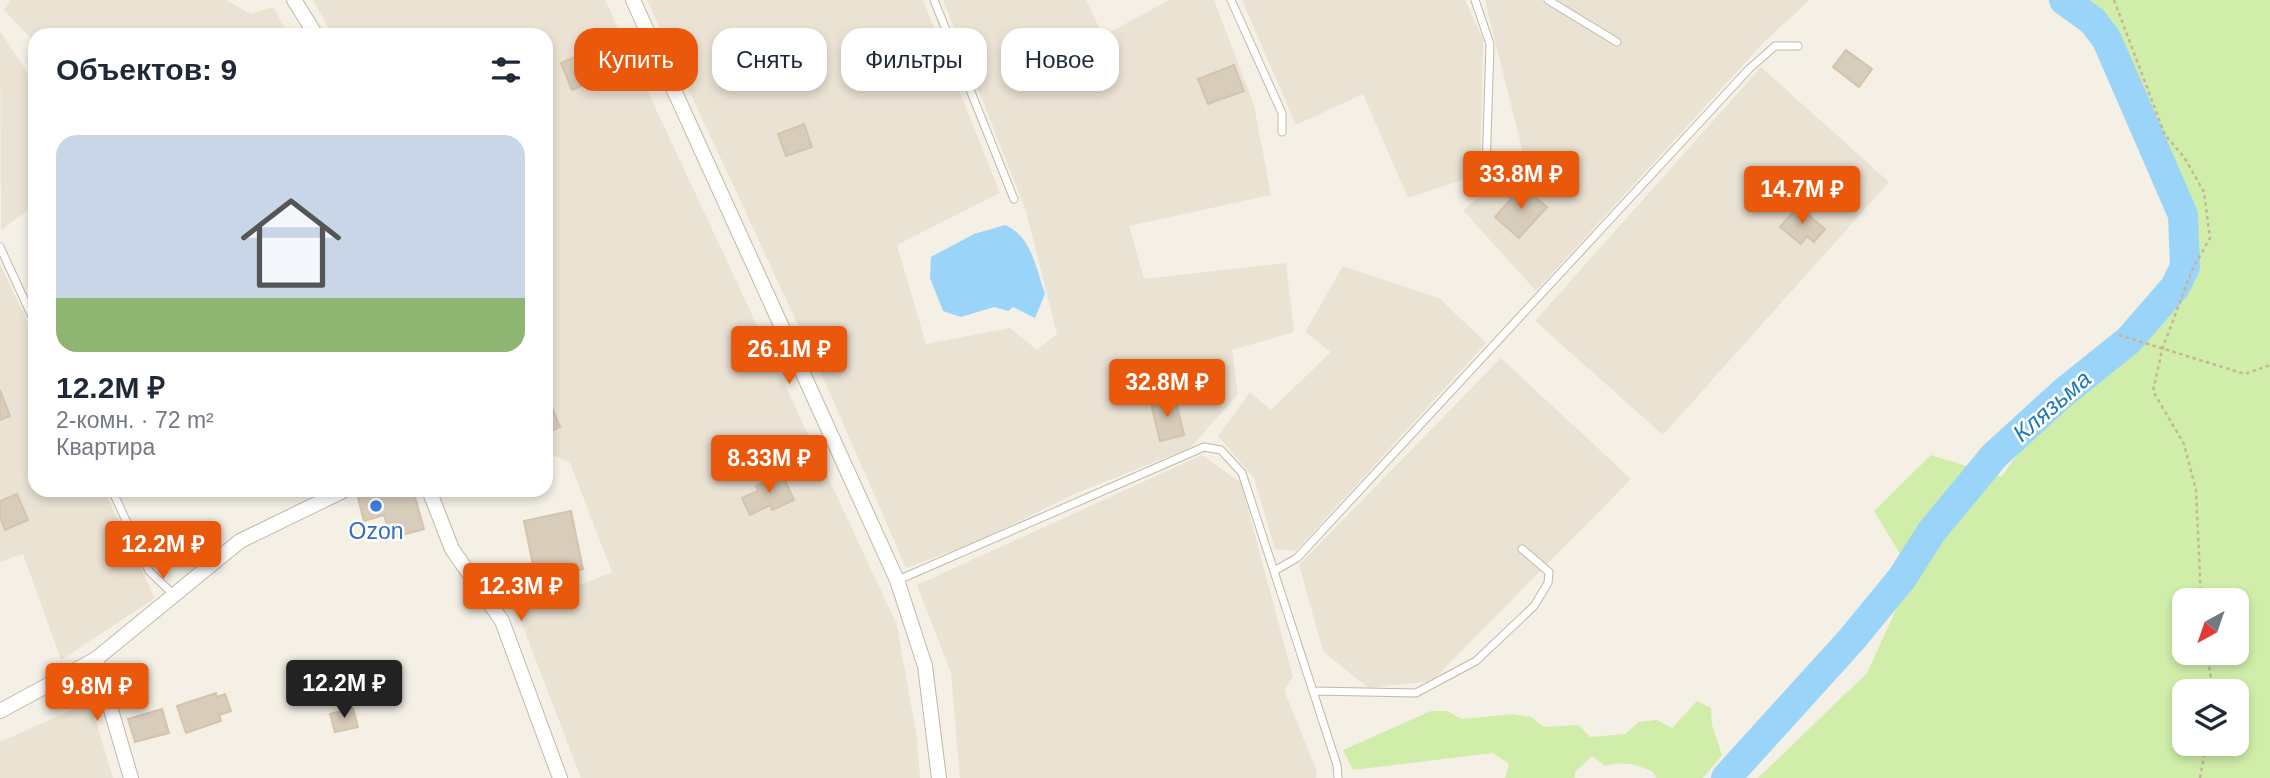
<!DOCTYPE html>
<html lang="ru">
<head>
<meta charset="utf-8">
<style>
	body { margin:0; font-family:Arial,sans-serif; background:#f2f2f3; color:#1f2937; height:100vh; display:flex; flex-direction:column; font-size:26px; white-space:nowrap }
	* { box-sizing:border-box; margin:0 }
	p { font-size:23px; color:#747a83 }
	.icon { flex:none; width:38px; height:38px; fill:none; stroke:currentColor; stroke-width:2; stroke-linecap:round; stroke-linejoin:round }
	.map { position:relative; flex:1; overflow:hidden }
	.sheet { position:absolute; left:28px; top:28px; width:525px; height:469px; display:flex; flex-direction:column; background:#fff; border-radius:21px; box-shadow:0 4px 10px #0003 }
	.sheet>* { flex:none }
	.guide { position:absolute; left:574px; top:28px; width:665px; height:63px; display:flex; gap:14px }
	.needle { width:46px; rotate:220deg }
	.controls { position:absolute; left:2172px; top:588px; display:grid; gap:14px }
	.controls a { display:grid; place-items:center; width:77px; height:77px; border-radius:14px; background:#fff; box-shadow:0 4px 10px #0003; font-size:35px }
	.price { position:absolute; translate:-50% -60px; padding:0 16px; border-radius:7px; background:#ea580c; color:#fff; font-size:23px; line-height:46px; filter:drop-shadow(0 2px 4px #0008) }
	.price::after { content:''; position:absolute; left:50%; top:42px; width:21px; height:16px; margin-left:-10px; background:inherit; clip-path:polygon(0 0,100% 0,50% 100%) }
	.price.on { background:#222; color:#fff }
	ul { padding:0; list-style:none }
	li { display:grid; align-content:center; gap:14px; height:371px; padding:0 28px }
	li span { display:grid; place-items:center; height:217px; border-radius:21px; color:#555 }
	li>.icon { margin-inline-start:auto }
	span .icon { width:126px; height:126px; fill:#fffc; stroke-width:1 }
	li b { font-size:30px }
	h2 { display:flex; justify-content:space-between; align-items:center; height:84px; padding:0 28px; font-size:30px }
	.pill { padding:0 24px; border-radius:21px; background:#fff; box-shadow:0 4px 10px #0003; font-size:24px; line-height:63px }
	.pill.on { background:#ea580c; color:#fff }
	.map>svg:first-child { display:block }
</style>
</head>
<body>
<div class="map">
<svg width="2270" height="778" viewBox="0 0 2270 778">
	<rect width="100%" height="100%" fill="#f5f0e6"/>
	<path fill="#eae2d3" d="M10,0H226L251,14L273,7L289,35H35V42L4,10Z
		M313,0H605L897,625L917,739L920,778H581L517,611L612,572L570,463L546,452V35H333Z
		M647,0H923L1000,193L897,245L926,344L1010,328L1037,350L1057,334L1026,211L943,0H1086L1103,36L1169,0H1214L1254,105L1271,195L1129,226L1144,279L1286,263L1294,332L1232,350L1238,394L1190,448L1074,494L979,541L906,568L833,400Z
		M1242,0H1465L1483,39L1480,174L1408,198L1363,94L1296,125Z
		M1485,0H1810L1766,40L1536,291L1463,210L1525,161Z
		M0,31L35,84V205L1,230Z
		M1761,67L1889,182L1663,435L1535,321Z
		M0,264L35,338V490H104L155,598L61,660L23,554L0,562Z
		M1343,266L1439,298L1486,343L1296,551L1275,549L1254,478L1218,436L1250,392L1271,410L1331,352L1305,332Z
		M1501,358L1631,479L1432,681L1368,688L1323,651L1299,565Z
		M1202,455L1241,483L1293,677L1284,690L1317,772L1316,778H960L951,673L917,585Z
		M90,702L113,778H0V742Z"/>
	<path fill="#d0eeaa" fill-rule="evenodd" d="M2083,0H2270V778H1758L1867,673L1912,574L1874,511L1931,455L2001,477L2036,430L2149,332L2192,270L2169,170L2114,33ZM2184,600H2236V653H2184ZM2184,691H2236V744H2184Z
		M1697,701L1711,708L1712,725L1722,755L1703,778H1656L1653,772C1635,764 1624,761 1605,766L1592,756L1575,772V778H1505L1509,764L1493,753L1353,770L1343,750L1431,711H1447L1462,719L1512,714L1531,717L1544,727L1579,725L1590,737L1625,734L1639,722L1657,720L1672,728Z"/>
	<path fill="#9bd4f9" d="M1005,225C1032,236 1036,269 1045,294L1035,318L1013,307L1008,311L994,307L961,317L943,311L930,278L931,257L974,234Z"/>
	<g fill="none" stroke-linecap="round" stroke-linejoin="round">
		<path stroke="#9bd4f9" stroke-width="30" d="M1726,778L1852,639L1902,578L1932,531L1994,456L2063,393L2129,340L2175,287L2185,267L2183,215L2107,40L2093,21L2064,0"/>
	</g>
	<path fill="#d8ccba" stroke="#d4c4ac" stroke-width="2" d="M628,35L635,52L608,64L612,74L572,90L561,63Z
		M1846,50L1872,69L1859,87L1833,67Z
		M1234,65L1244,91L1208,104L1198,79Z
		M804,124L812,147L786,156L778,134Z
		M1519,183L1547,207L1519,238L1495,217L1511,199L1508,196Z
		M1798,206L1825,229L1814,242L1807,236L1801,244L1780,227Z
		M0,390L10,416L0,420Z
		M1175,398L1184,435L1160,441L1151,404Z
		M551,405L560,427L546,433V407Z
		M782,474L794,500L772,510L770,505L750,515L742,498L758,491L756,486Z
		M386,490H413L424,529L391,538L384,515L364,521L358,498Z
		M17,494L28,520L5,530L0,517V501Z
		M571,511L583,569L536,579L524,521Z
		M216,693L217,697L225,694L231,711L219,715L221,721L186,733L177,706Z
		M353,708L358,727L335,732L330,714Z
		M162,709L169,733L135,742L128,719Z"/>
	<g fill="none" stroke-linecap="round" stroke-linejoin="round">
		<defs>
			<path id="lane" d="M934,0L1014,199
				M1231,0L1282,113V132
				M1475,0L1490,44L1486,169
				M1548,0L1617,42
				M0,247L35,323
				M112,490L149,571L174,595
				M1274,571L1297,558L1749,69L1775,46H1798
				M898,580L1204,447L1221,450L1242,473L1337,765L1338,778
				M1314,691L1416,693L1476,661L1534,606L1548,583L1549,572L1522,549"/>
			<path id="street" d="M294,0L316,35
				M633,0L897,580L925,666L939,778
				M429,490L452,549L502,621L560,778
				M96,659L131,778
				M0,711L96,659L240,541L345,490"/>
		</defs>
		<use href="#lane" stroke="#c2b8a7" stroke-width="9"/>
		<use href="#street" stroke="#c2b8a7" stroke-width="16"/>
		<path stroke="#c5b497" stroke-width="2.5" stroke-dasharray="3.5 3.5" stroke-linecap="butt" d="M2114,0L2165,135L2184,157L2204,192L2210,238L2192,270L2162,350L2153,391L2184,444L2196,490L2201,600
			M2119,335L2245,374L2270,365
			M2207,653L2213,691
			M2200,778L2206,744"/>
		<use href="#lane" stroke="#fff" stroke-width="7"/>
		<use href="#street" stroke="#fff" stroke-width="14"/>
	</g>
	<circle fill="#3f7fe0" stroke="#fff" stroke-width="2.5" cx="376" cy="506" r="7"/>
	<g text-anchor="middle" stroke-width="5" stroke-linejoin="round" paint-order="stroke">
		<g font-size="23" fill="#366cbe" stroke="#fff">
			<text x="376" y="539">Ozon</text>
		</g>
		<g font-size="24" font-style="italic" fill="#1f7ab9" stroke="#fff">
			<text transform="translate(2052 406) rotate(-41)" y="8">Клязьма</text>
		</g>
	</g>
</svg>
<div class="controls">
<a><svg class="needle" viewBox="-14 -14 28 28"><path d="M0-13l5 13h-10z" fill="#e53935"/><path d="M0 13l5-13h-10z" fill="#747a83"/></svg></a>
<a><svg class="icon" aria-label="layers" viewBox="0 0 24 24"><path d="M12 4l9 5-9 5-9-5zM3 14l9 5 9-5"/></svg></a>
</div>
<b class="price" style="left:1521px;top:211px">33.8M ₽</b>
<b class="price" style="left:1802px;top:226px">14.7M ₽</b>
<b class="price" style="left:789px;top:386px">26.1M ₽</b>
<b class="price" style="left:1167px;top:419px">32.8M ₽</b>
<b class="price" style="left:769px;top:495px">8.33M ₽</b>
<b class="price" style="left:163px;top:581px">12.2M ₽</b>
<b class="price" style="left:521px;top:623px">12.3M ₽</b>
<b class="price on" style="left:344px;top:720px">12.2M ₽</b>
<b class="price" style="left:97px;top:723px">9.8M ₽</b>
<div class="guide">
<a class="pill on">Купить</a>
<a class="pill">Снять</a>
<a class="pill">Фильтры</a>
<a class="pill">Новое</a>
</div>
<section class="sheet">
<h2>Объектов: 9<svg class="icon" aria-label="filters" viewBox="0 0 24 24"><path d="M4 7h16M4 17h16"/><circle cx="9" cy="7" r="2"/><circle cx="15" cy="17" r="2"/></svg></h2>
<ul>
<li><span style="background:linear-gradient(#c9d6e8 75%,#8fb573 0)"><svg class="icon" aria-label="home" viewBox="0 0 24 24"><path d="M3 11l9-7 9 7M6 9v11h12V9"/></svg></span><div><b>12.2M ₽</b><p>2-комн. · 72 m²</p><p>Квартира</p></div></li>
</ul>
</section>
</div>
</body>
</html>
